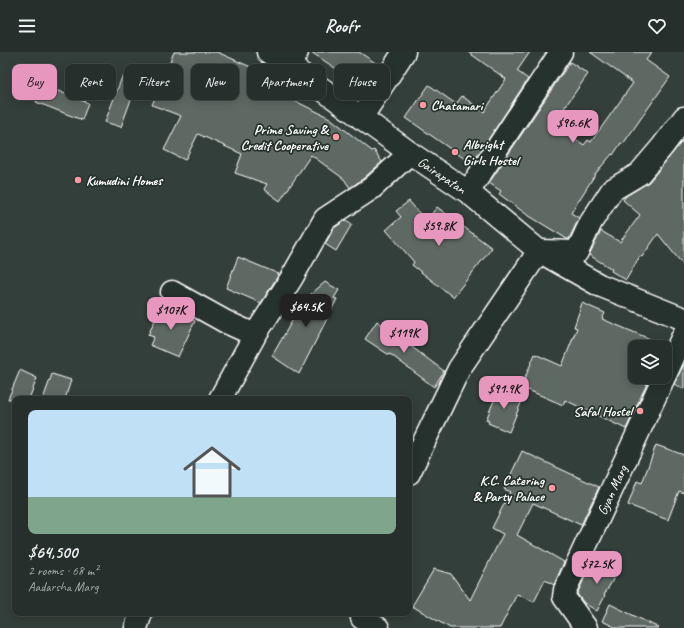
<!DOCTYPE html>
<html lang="en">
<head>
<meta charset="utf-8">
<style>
	body { margin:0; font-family:Caveat,sans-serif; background:#2e3734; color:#f1f3f6; height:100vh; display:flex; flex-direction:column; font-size:15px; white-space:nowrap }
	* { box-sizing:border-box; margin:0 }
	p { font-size:13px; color:#a4a9a9 }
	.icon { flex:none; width:22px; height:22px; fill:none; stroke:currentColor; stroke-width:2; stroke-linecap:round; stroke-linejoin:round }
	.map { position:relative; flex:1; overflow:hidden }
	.drawer { position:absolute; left:12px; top:344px; width:400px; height:220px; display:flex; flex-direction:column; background:#262f2c; border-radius:8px; box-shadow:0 2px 10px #0003,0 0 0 1px #424a48 }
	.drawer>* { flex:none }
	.banner { position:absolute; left:12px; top:12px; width:400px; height:36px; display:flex; gap:8px }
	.tools { position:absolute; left:628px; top:288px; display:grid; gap:8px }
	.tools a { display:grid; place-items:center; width:44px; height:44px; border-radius:8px; background:#262f2c; box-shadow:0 2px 10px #0003,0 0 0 1px #424a48; font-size:20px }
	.price { position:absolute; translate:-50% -34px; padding:0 9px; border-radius:8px; background:#e797bd; color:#111; font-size:13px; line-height:26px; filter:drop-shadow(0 1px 2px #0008) }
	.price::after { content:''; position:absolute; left:50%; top:24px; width:12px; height:9px; margin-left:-6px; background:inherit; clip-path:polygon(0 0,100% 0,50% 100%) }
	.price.active { background:#222; color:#fff }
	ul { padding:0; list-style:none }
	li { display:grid; align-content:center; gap:8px; height:212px; padding:0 16px }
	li+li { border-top:1px solid #424a48 }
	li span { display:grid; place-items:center; height:124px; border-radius:8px; color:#555 }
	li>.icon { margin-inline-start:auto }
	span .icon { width:72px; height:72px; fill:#fffc; stroke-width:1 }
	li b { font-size:17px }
	.tag { padding:0 14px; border-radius:8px; background:#262f2c; box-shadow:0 2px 10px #0003,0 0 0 1px #424a48; font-size:14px; line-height:36px }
	.tag.active { background:#e797bd; color:#111 }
	header { display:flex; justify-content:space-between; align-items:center; height:52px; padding:0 16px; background:#262f2c; font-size:18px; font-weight:700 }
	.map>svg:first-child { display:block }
</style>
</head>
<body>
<header><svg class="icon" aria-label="menu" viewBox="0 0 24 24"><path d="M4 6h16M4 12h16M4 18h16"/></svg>Roofr<svg class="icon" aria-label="heart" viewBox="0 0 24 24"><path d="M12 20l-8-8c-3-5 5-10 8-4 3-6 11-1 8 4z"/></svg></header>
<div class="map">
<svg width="684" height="576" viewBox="0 0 684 576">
	<rect width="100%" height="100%" fill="#333f3a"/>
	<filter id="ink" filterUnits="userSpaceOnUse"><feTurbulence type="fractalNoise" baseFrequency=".025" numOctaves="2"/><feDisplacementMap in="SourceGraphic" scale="8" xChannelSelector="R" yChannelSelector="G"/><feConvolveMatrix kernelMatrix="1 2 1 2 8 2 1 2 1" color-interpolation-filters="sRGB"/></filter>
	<g filter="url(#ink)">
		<path fill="#5f6964" stroke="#fff" d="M174,0H217L280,28L278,31L299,42L295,49L330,66L372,99L374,98L382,110L364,126L350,136L344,127L311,103L280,149L264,137L267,132L235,121L242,102L198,82L185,108L164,98L181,64L152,53Z
			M311,0H359L380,14L362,42L334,23L338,18Z
			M468,0H530L517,19L528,27L472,112L406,66L429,33L456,52L462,44L484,60L506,27Z
			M590,0H652L646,8L670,25L623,92L621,91L613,103L612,102L596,121L571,161L579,166L569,187H567L526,162L499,142L501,139L489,131L570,10L588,22L553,72L584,93L588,88L591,90L633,31Z
			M122,25L137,31L121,75L105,70Z
			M43,33L88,51L82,68L36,50Z
			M684,87V214L658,182L642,205L640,204L626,228L611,219L612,217L589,203L601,179L620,190L640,163L623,148L626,144L649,130Z
			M409,149L426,169L437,155L492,196L453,245L412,213L414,210L386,178L401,165L396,159Z
			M346,168L352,172L336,199L325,192L334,176Z
			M238,205L279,222L261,251L226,236Z
			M325,230L339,238L334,246L337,247L299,322L272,304L304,248Z
			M582,251L605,261L602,267L662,292L663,290L666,291L664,295H635V325H650L626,377L565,348L563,353L521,335L535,302L562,314L577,276L574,275Z
			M162,253L195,269L178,305L150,293L154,285L148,283Z
			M377,269L444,319L434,335L390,302L389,303L365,287Z
			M684,312V337L674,332Z
			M20,318L37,326L29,347H8Z
			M52,322L71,328L65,347H43Z
			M499,336L523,346L509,380L488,371L489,369L486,368Z
			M656,393L684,403V441L679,439L668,468L628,453L637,429L642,431Z
			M522,399L599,435L581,473L533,451L517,483L564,510L554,533L545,528L534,550L517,542L500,576H450L412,554L434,517L451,522L470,548L503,482L492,476L510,440L504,437Z
			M598,508L618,519L604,543L605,544L597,559L584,551L577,542L586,523L588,524Z
			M610,552L659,576H617L602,569Z"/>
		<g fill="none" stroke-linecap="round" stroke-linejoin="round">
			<defs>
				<path id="minor" d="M289,13L297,0
					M361,66L404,0
					M468,140L561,0
					M172,240L226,270L255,283
					M665,323L684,282
					M220,347L255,283L291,227L325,167L372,136L410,101
					M409,421L459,317L539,199L577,200L591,170L612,138L639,122L662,95L684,66
					M362,566L378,576
					M136,576L141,561
					M586,576L564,545L565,538L664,325"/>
				<path id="major" d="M268,0L289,13L410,101L468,140L539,199L599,233L684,267"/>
			</defs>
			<use href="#minor" stroke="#fff" stroke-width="25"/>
			<use href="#major" stroke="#fff" stroke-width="25"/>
			<use href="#minor" stroke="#26332d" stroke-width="22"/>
			<use href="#major" stroke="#26332d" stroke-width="22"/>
		</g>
	</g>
	<g fill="#ff9aa2" stroke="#26332d" stroke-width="1.5">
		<circle cx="423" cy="53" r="4"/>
		<circle cx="336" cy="85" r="4"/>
		<circle cx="455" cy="100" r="4"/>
		<circle cx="78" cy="128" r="4"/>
		<circle cx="640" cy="359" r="4"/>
		<circle cx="552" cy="436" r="4"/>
	</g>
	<g text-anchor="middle" stroke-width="3.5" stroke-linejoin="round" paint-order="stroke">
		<g font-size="14" font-weight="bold" fill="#fff" stroke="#26332d" text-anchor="start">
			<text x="431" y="58">Chatamari</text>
			<text x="328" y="82" text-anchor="end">Prime Saving &amp;<tspan x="328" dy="16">Credit Cooperative</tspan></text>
			<text x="463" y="97">Albright<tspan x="463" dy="16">Girls Hostel</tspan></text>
			<text x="86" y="133">Kumudini Homes</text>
			<text x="632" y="364" text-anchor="end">Safal Hostel</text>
			<text x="544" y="433" text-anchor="end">K.C. Catering<tspan x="544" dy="16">&amp; Party Palace</tspan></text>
		</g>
		<g font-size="14" fill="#fff" stroke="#26332d">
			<text transform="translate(442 123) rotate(34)" y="5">Gairapatan</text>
			<text transform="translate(612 438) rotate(-65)" y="5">Gyan Marg</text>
		</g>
	</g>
</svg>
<div class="tools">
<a><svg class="icon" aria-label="layers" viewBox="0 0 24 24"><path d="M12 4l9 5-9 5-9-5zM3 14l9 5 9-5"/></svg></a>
</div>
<b class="price" style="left:573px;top:92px">$96.6K</b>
<b class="price" style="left:439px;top:195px">$59.8K</b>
<b class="price active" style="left:306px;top:276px">$64.5K</b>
<b class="price" style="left:171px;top:279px">$107K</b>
<b class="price" style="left:404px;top:302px">$119K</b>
<b class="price" style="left:504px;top:358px">$91.9K</b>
<b class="price" style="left:597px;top:533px">$72.5K</b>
<div class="banner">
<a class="tag active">Buy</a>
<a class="tag">Rent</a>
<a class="tag">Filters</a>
<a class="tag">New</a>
<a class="tag">Apartment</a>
<a class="tag">House</a>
</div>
<section class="drawer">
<ul>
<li><span style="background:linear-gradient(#bfe0f5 70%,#7fa58c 0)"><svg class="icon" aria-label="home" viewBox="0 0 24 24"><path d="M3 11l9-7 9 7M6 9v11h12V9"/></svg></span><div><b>$64,500</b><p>2 rooms · 68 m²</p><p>Aadarsha Marg</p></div></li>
</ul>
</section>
</div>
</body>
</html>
